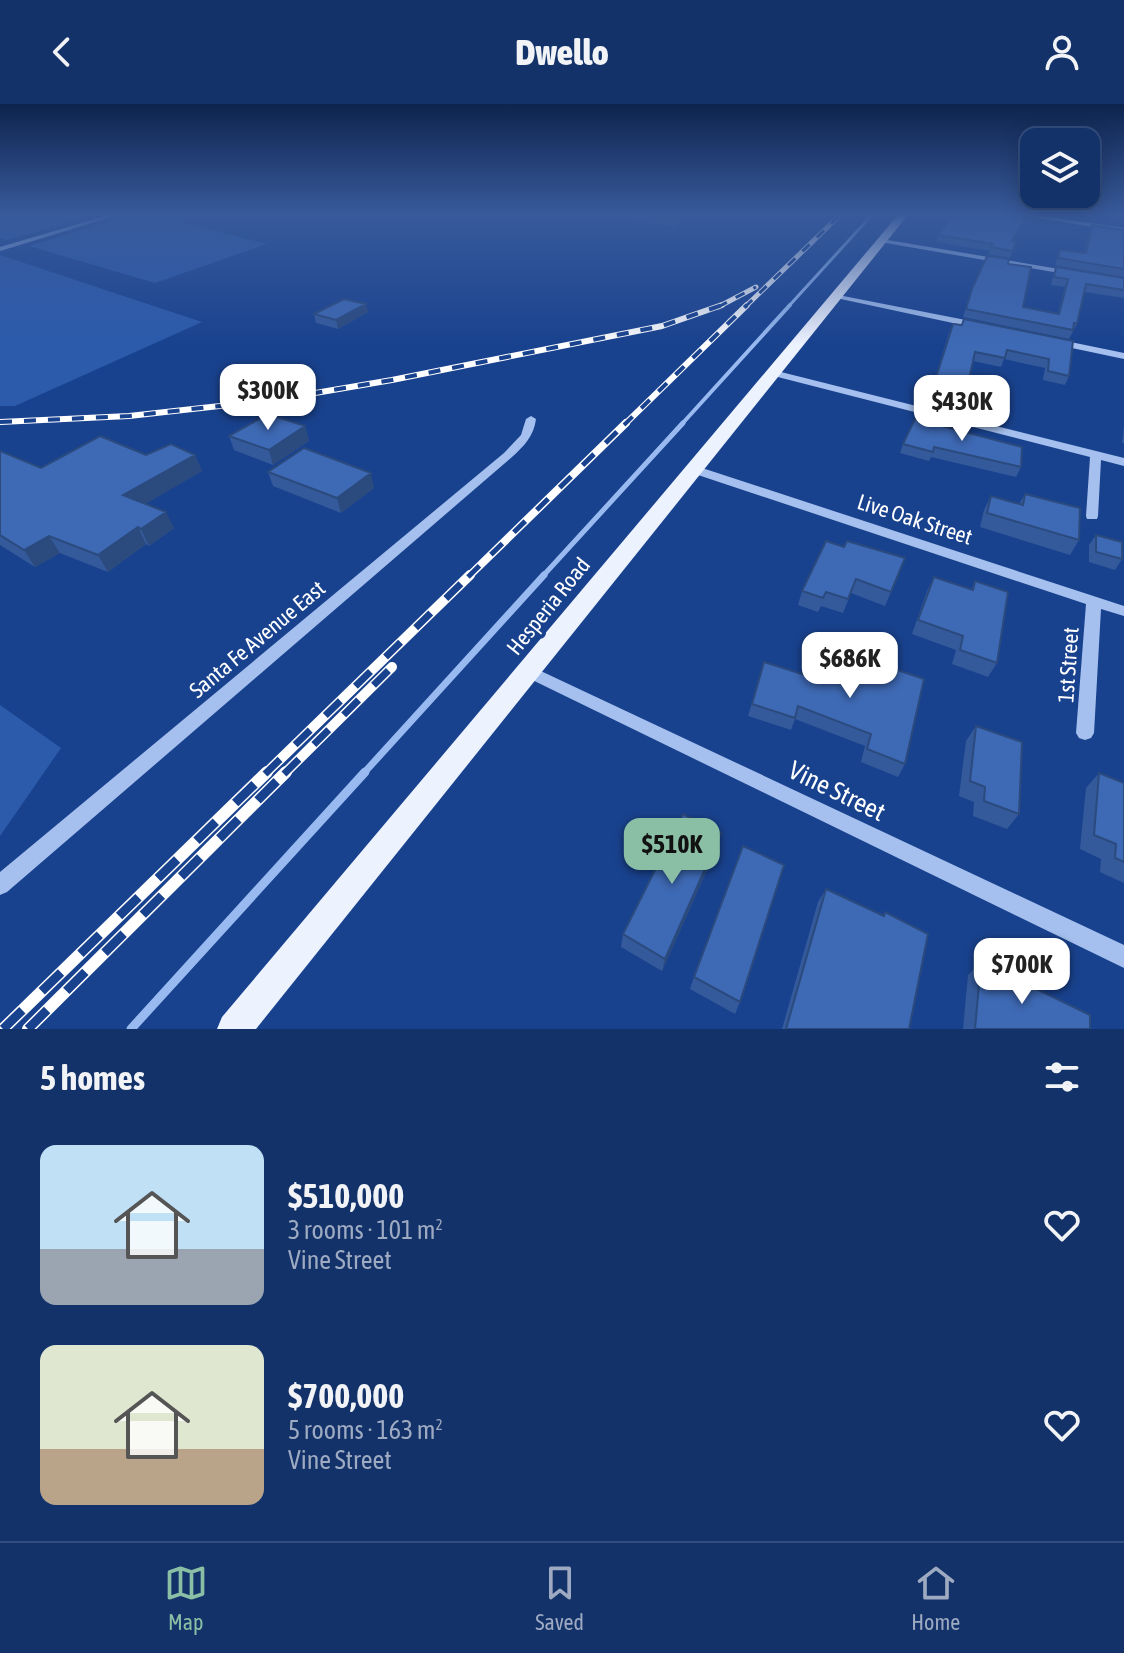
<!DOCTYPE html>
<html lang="en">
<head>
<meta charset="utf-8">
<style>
	body { margin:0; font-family:"Asap Condensed",sans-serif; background:#1c3a70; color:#f1f3f6; height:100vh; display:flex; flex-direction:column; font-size:30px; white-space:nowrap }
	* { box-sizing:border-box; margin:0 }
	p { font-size:26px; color:#9daac1 }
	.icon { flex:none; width:44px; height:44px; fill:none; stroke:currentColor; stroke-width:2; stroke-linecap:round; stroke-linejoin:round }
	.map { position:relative; height:925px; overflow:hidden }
	.drawer { display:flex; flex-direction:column; background:#13326a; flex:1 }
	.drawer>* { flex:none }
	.tools { position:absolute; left:1020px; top:24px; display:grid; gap:16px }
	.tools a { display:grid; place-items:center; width:80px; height:80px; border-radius:16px; background:#13326a; box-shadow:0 4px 20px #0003,0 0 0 2px #324d7e; font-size:40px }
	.price { position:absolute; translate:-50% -68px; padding:0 18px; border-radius:16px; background:#fff; color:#222; font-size:26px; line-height:52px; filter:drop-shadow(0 2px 4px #0008) }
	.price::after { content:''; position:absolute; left:50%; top:48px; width:24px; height:18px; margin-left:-12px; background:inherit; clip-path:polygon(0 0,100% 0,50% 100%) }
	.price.on { background:#8abfa5; color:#111 }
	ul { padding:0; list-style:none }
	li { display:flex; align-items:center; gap:24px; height:200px; padding:0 40px }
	li span { display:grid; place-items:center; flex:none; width:224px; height:160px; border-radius:16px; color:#555 }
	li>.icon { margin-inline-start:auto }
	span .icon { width:96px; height:96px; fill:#fffc; stroke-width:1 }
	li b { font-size:34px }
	h2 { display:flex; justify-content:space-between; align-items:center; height:96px; padding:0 40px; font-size:34px }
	header { display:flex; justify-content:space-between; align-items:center; height:104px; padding:0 40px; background:#13326a; font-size:36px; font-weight:800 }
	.tab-bar { display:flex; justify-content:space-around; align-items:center; height:112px; border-top:2px solid #324d7e; background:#13326a; font-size:22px; color:#9daac1 }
	.tab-bar a { display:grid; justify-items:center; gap:4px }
	.tab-bar .on { color:#8abfa5 }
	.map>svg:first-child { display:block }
</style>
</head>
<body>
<header><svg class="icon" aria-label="back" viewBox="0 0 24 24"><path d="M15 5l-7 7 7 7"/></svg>Dwello<svg class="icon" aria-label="person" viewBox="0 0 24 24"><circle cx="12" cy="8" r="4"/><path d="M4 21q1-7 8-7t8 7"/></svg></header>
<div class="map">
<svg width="1124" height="925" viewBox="0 0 1124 925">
	<rect width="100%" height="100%" fill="#19428e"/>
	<path fill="#2c5bac" d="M0,112H91L7,136L0,134Z
		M128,112H157L267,140L155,179L29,142Z
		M0,151L202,218L15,302H0Z
		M0,601L61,644L0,732Z"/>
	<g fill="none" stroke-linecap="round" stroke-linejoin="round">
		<path stroke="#98baf1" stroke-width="3" d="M788,203L871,112"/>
		<path stroke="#98baf1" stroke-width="4" d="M681,321L790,201"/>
		<path stroke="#98baf1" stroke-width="5" d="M542,473L683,319"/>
		<path stroke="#98baf1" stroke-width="7" d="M363,670L544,471"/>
		<path stroke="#98baf1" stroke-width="9" d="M131,925L365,668"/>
		<path fill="#a5c0ee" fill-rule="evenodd" d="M105,112H115L0,147V143Z
			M1026,112H1042L1124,124V128Z
			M882,135L1071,167L1075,169L1071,171L880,138Z
			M833,190L981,219L985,222L981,225L836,194H833Z
			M1056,235L1124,249V255L1053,240V236Z
			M773,266L1100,348L1124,354V362L1101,356L1098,412L1097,415H1087L1086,412L1090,353L770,271V267Z
			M531,312L536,315C534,332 524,342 512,353L7,788L0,791V768L504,349L521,331L526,315Z
			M693,361L1124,502V512L1101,505L1094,629L1091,634L1085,636L1079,634L1076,629L1086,500L689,368V362Z
			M528,561L1124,841V864L522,571L520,567L522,563Z"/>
		<path fill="#edf2ff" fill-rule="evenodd" d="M897,112H907L256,925H217L222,913Z"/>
		<defs>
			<path id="rail-far4" d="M718,203L756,183
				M745,203L839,112"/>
			<path id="rail-far3" d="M0,318L129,312L274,296L392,276L662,222L722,201
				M624,321L747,201"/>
			<path id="rail-far2" d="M468,473L626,319"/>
			<path id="rail-far1" d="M265,670L470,471
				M284,670L392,563"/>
			<path id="rail" d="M3,925L267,668
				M28,925L286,668"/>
		</defs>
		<use href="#rail-far4" stroke="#fff" stroke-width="5"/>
		<use href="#rail-far3" stroke="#fff" stroke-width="6"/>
		<use href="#rail-far2" stroke="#fff" stroke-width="8"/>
		<use href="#rail-far1" stroke="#fff" stroke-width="10"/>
		<use href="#rail" stroke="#fff" stroke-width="12"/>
		<use href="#rail-far4" stroke="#19428e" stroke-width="3" stroke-dasharray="10" stroke-linecap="butt"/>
		<use href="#rail-far3" stroke="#19428e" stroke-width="4" stroke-dasharray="12" stroke-linecap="butt"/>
		<use href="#rail-far2" stroke="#19428e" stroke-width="5" stroke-dasharray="16" stroke-linecap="butt"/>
		<use href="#rail-far1" stroke="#19428e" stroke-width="7" stroke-dasharray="21" stroke-linecap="butt"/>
		<use href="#rail" stroke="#19428e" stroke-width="9" stroke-dasharray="27" stroke-linecap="butt"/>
	</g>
	<path fill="#355a9b" d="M621,112H691L675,123L620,114Z
		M1092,121L1124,126V173L1055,161L1060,146L1084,149L1089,128Z
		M938,131L1013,137H1016L1010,154L988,150L990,147L936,138Z
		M1008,160L1023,203L1058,209L1065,183L1051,181L1053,171L1056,163L1124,174V194L1084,188L1077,220L1069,235L963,213L972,185Z
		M368,208L338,225L316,219L314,210Z
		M964,215L1073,237L1069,272L1065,281L1043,276L1045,264L1004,255L1001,263L973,257L966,289L962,298L930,292L949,228L962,221Z
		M305,322L309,337L273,361L234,346L229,332Z
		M1124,322V339H1122Z
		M903,340L1022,343L1021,363L1016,373L931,353L929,357L900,349Z
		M0,347L41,364L146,351H195L202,367L146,399L174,424L149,442L146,440L108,468L60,449L35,463L0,441Z
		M268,368L374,384L341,409L273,382Z
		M1025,390L1079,436L1070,451L980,423L984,406L991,392L1019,400Z
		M1096,431L1122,455L1115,466L1089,458V441Z
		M844,443L905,454L885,502L851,489L843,509L821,502L818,508L798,501L802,487Z
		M934,473L971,486L975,477L997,559L988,573L952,560L956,546L912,530L927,487Z
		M853,551L905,660L898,673L861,658L865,642L795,615L791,626L748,612L764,558L824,577L850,558Z
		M976,622L1019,710L1007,725L973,712L974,698L959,692L966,637Z
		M1099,669L1124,679V779L1100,768L1101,755L1080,745L1086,684Z
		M717,744L662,867L621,843L623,830Z
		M826,785L883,812L885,808L909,925H782L818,798Z
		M981,858L1090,925H963L968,871Z
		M694,873L740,898L735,910L690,885Z"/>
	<path fill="#2b4a7e" d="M679,112H691L675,123L676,114Z
		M366,200L368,208L338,225L336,216Z
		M305,322L309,337L273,361L269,346Z
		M195,351L202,367L132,408L123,391Z
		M371,369L374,384L341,409L337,394Z
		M166,408L174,424L149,442L141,425Z
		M138,423L146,440L108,468L98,451Z
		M49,432L60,449L35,463L24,446Z
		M721,729L717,744L662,867L665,855Z"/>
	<path fill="#3e69b4" stroke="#2b4a7e" stroke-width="2" d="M952,112H1026L1012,137H1016L1013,147L991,143L993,140L938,131Z
		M1092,121L1124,126V165L1058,154L1060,146L1086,149Z
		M987,152L1009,155L1008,160L1031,163L1023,203L1059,210L1068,175L1054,173L1056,163L1124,174V186L1086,180L1077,220L1074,219L1073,226L966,205L972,185Z
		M344,195L366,200L336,216L314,210Z
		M964,215L1073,237L1069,272L1048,267L1049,255L1007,246L1005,254L975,248L966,289L933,283L953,220L962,221Z
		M268,310L305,322L269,346L229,332Z
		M915,315L1022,343L1021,363L934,343L933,348L903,340Z
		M100,332L146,351L171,340L195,351L123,391L166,408L141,425L138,423L98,451L49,432L24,446L0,431V347L41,364Z
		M304,344L371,369L337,394L268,368Z
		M1025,390L1080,404L1079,436L987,409L991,392L1023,401Z
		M1096,431L1122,438V455L1096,448Z
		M826,437L844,443L847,437L905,454L891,488L856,475L848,495L826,488L823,494L802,487Z
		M934,473L973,486L975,477L1008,488L997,559L960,546L963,532L918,516Z
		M853,551L924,575L905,660L867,645L871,630L798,602L795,614L752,600L764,558L824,577L833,552L850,559Z
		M976,622L1022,638L1019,710L984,697L985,683L970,677Z
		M1099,669L1124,679V758L1115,754L1116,740L1094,731Z
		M683,710L721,729L665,855L623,830Z
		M743,742L784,761L740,898L694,873Z
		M826,785L884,812L885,808L928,830L909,925H786Z
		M981,858L1090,911V925H975Z"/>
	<linearGradient id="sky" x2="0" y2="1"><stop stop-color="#0e244e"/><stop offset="0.46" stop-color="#385a9b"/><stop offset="1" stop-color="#385a9b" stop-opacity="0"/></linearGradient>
	<rect width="1124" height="241" fill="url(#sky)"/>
	<g text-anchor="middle" stroke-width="8" stroke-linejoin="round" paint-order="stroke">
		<g font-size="22" fill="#fff" stroke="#19428e">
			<text transform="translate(915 415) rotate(18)" y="8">Live Oak Street</text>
			<text transform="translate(548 502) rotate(-51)" y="8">Hesperia Road</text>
			<text transform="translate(257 535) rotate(-40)" y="8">Santa Fe Avenue East</text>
			<text transform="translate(1068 561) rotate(-86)" y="8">1st Street</text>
		</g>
		<g font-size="26" fill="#fff" stroke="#19428e">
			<text transform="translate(837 687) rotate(26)" y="9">Vine Street</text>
		</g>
	</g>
</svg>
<div class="tools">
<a><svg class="icon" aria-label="layers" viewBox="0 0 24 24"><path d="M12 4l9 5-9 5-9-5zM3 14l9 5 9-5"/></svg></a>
</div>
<b class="price" style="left:268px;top:328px">$300K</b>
<b class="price" style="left:962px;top:339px">$430K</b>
<b class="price" style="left:850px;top:596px">$686K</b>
<b class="price on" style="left:672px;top:782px">$510K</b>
<b class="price" style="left:1022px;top:902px">$700K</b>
</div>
<section class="drawer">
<h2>5 homes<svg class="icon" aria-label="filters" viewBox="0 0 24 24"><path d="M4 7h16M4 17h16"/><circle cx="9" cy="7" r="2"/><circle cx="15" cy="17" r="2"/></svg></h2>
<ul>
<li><span style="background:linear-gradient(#bfe0f5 65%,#9aa5b1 0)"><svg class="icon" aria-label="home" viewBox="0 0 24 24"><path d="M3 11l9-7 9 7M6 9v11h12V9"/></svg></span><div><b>$510,000</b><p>3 rooms · 101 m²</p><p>Vine Street</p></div><svg class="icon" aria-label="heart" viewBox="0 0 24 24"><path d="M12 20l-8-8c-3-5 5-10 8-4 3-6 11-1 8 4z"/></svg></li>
<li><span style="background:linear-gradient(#dfe7d0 65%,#b9a48a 0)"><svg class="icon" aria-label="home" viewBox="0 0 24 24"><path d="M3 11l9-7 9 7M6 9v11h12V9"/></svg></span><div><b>$700,000</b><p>5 rooms · 163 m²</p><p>Vine Street</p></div><svg class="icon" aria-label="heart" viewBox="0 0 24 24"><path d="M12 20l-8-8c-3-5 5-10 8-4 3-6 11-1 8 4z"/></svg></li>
</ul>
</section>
<nav class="tab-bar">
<a class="on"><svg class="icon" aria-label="map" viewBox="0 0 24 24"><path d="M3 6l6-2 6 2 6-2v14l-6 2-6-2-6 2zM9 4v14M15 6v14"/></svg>Map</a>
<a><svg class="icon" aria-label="saved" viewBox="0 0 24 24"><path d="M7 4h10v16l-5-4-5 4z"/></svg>Saved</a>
<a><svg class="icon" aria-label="home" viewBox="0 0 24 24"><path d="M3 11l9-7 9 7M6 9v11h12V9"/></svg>Home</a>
</nav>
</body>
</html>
